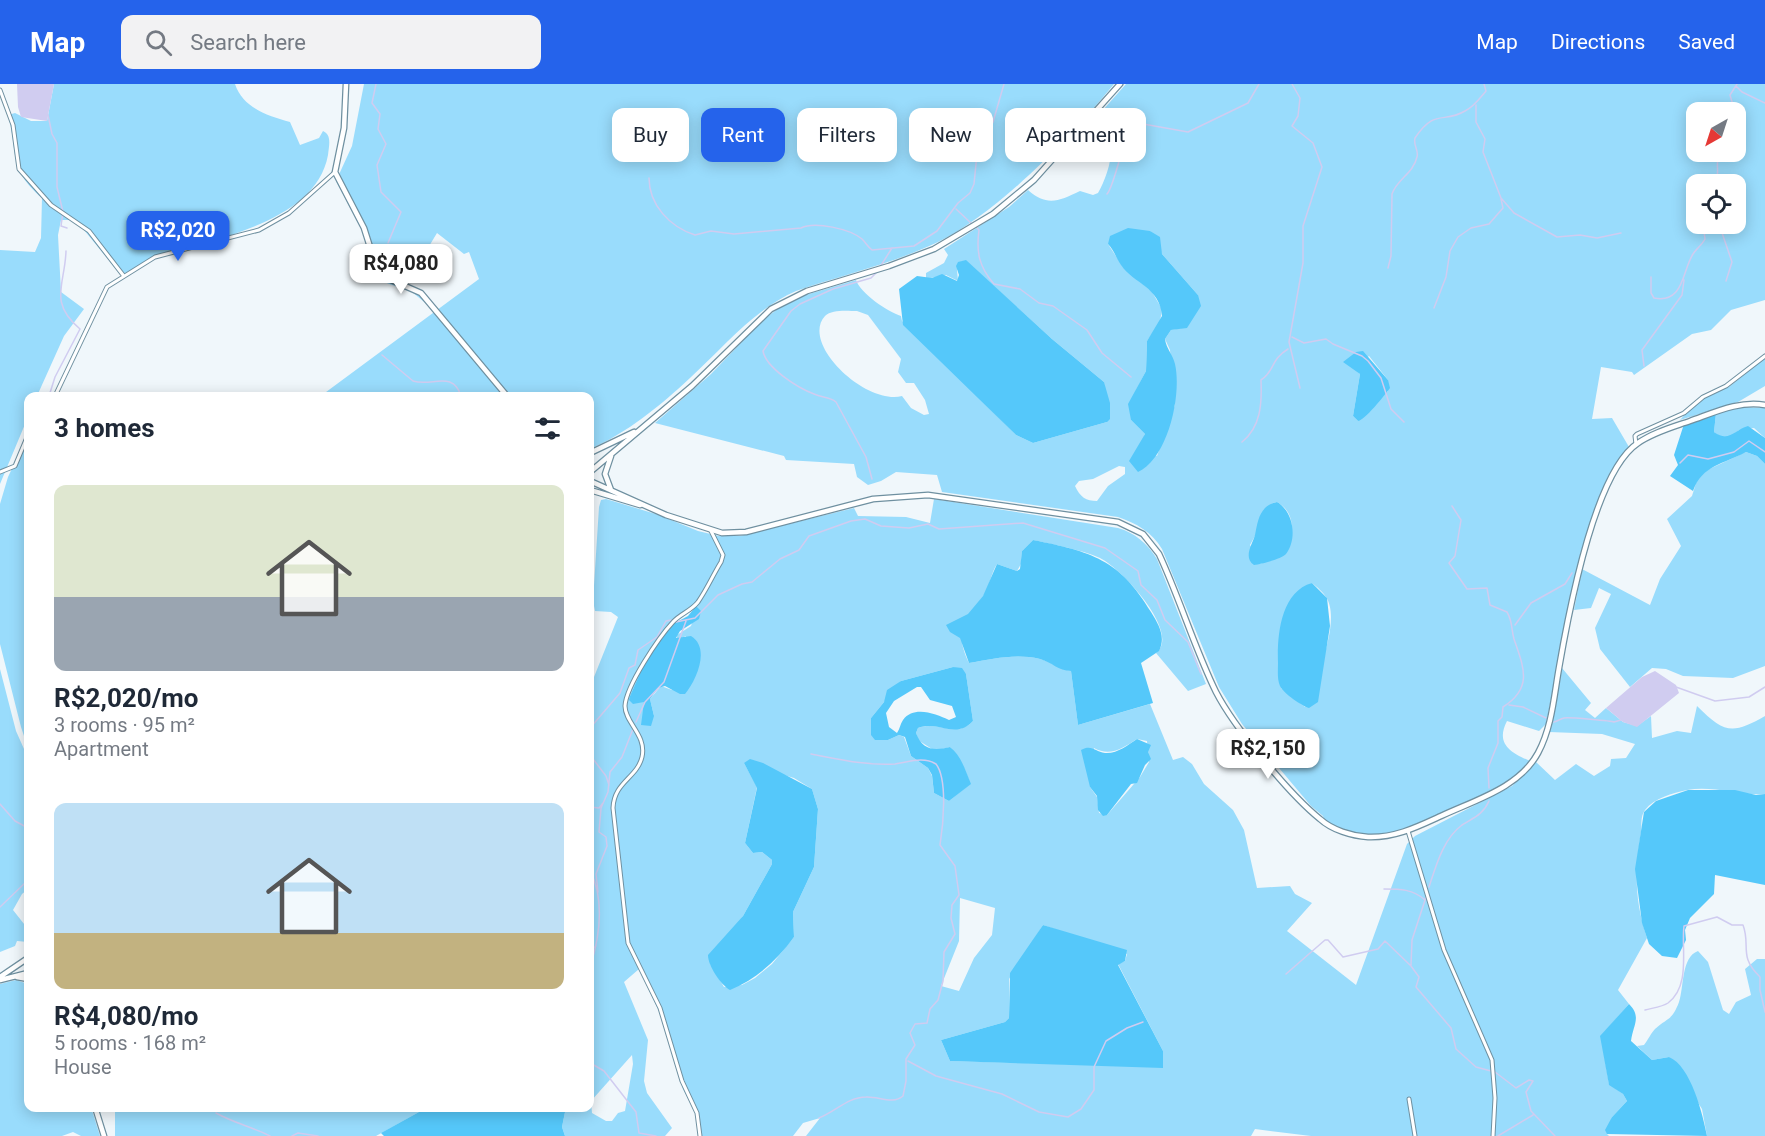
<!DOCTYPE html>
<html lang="en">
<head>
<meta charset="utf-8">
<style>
	body { margin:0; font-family:Roboto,sans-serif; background:#f2f2f3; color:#1f2937; height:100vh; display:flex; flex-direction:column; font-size:22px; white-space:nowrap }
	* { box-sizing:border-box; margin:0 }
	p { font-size:20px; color:#747a83 }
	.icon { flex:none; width:33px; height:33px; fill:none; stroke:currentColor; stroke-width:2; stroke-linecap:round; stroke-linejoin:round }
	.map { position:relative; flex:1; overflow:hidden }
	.panel { position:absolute; left:24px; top:308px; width:570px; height:720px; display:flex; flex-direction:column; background:#fff; border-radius:12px; box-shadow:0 3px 15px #0003 }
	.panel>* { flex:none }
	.guide { position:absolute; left:612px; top:24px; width:570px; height:54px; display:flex; gap:12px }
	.needle { width:39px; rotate:219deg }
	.fabs { position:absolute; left:1686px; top:18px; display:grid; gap:12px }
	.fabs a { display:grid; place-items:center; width:60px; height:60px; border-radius:12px; background:#fff; box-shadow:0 3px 15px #0003; font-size:30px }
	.price { position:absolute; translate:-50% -51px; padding:0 14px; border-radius:12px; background:#fff; color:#222; font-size:20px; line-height:39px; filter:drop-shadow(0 2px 3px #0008) }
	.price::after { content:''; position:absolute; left:50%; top:36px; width:18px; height:14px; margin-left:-9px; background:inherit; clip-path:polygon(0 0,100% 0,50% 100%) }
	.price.selected { background:#2563eb; color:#fff }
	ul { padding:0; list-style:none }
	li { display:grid; align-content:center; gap:12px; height:318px; padding:0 30px }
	li span { display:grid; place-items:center; height:186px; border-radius:12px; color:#555 }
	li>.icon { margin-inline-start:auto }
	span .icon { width:108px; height:108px; fill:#fffc; stroke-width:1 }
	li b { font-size:26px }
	h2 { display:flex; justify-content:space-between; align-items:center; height:72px; padding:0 30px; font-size:26px }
	.pill { padding:0 21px; border-radius:12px; background:#fff; box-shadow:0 3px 15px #0003; font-size:21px; line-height:54px }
	.pill.selected { background:#2563eb; color:#fff }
	header { display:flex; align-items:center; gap:36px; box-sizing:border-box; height:84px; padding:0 30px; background:#2563eb; color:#fff }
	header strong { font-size:28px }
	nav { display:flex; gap:33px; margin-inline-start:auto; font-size:21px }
	.search { width:420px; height:54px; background:#f2f2f3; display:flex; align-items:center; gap:15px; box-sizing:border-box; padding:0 21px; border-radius:12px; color:#747a83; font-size:22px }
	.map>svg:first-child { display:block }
</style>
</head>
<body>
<header>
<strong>Map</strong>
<div class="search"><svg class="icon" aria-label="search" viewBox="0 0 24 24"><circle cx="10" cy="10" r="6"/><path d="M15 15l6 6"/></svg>Search here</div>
<nav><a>Map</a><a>Directions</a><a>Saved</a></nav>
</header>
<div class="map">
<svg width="1765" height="1052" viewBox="0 0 1765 1052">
	<rect width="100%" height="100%" fill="#f0f7fb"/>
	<path fill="#99dcfc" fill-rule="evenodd" d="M54,0H235C243,24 268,32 290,38L300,61L319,54L323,47C332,51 329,61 328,71C316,138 213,155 159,173C146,178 134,185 121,191L84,146L71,136H61L58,151L61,208L84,225L64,252L37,312H28V333L0,400V166L35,168L41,154L42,114C7,83 19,71 8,31L15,29L31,37H47Z
		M364,0H1114C1072,52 998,129 938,158C894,179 843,191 796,207C753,226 724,263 690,294C660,322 627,349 590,365V312L322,311L479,195L469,168L464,170L437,149L405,202L414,206L428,221L412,208L381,197L371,180L364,150L336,97L352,62Z
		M1126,0H1765V216L1731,226L1711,246L1692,250L1634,291L1632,288L1601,283L1592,335L1612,334L1629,363L1616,381L1581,467L1546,640L1539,647L1507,637C1495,660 1511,669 1530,677L1509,698L1408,749C1377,758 1353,750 1325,738L1323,732L1311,722L1242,640L1219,603L1162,465C1152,448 1136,439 1118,433L942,408L937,391L896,388L881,397L868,401L857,393L854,380L786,376L784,372L655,339L711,290L762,237L780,223L799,213L856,196C860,209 888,228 901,232L902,237L1016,351L1033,359L1107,338L1104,298L1052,255L966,177H962L957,186L958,197L946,191L926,195V189L944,179L948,171L944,165L1009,123L1028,106C1047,123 1059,117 1080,107L1093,111L1098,109C1107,93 1116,67 1108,50L1086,45ZM1696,28H1736V68H1696ZM1696,100H1736V140H1696ZM1143,147H1150L1162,170L1198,211L1187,243L1171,246L1165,255L1170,266L1175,321L1157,372L1141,360L1145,350L1131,336L1136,306L1146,287L1147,257L1160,238L1162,225L1152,208L1123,183L1108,160ZM857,227L868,231L901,275L898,288L906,299H914L925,316L929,330L924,331L911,324L902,312C865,321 800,259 825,232C832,225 848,227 857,227ZM1369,272L1388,296V307L1358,337L1353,332L1360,290L1354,284ZM1119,382L1125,383V390L1108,402L1097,417C1086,417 1080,413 1075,402L1079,397L1093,395ZM1277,418C1297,429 1294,453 1285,470L1260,480L1250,461L1273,419ZM1312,499C1317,503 1323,508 1326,513C1342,537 1315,598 1305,623L1281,604L1301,506Z
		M1765,274V302L1738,318L1680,336L1696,318L1730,302Z
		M1742,323L1765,324V354L1754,344L1739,346L1730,353L1719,352L1714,348L1716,329Z
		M28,351V664L21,643L0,560V420L8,393Z
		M1746,368L1757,372L1765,380V582L1733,594L1683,592L1666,585L1652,584L1630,603L1600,565L1595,544L1611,510L1599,504L1591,524L1574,526L1582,485L1650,521L1660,495L1681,462L1667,435L1692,412L1697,396L1705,387Z
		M606,415L659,431L698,447L719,452H740L854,424L858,432L906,433L930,439L934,415L1118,444C1135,449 1147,459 1157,475L1206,600L1188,607L1156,569C1182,549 1121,484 1100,474C1079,465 1055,461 1033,456L1022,467L1021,480L1017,487L997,480C991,489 990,501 984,511C966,535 953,547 969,579C993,575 1016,569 1040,575C1052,578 1058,585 1071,587L1078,641L1150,620L1173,676L1183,673L1192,680L1204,700L1233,726L1244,746L1257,804L1290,802L1295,810L1312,819L1287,847L1356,901L1407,760L1415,752L1512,702L1536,678L1555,696L1576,680L1594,692L1610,682L1611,675L1626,674L1635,660L1602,650L1549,648L1562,584L1591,619L1585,626L1595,634L1606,624L1623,638L1637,642L1651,632L1652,654L1677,647L1691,649L1697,622C1724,649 1732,651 1765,632V710C1739,712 1713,701 1687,706C1673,709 1654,714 1645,726C1640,733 1642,740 1641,748C1635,788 1634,814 1647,854L1618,906L1629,920L1601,952L1609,1000L1623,1010L1627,1017L1612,1033L1607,1050L1609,1052H1311L1255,1045L1251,1052H806L820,1034L803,1039L793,1052H698L696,1030L683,1005L664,938L639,885L624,898L648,956L644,997L647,1009L672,1044L665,1052H565L562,1043L566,1023H590V603L618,533L611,528L595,527L593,517L599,423L601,416ZM697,523L691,542L677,551V556L686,552L672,606L661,602L650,615L654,632L644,618L630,612L643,584L673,540ZM953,583L966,590L973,637C956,655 938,636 918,644L916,649L918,656L935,667L950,663C960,674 966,686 970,700L949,717L934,709L932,692L928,684L911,672L904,653L899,651L888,656L872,638L871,634L901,597ZM1137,655L1147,657L1149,678L1140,693L1107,731L1099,729L1097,713L1090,703L1094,664C1110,673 1123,664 1137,655ZM744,679L794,694L812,705L818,725L814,783L793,828L794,853L772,880L755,894L742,901L724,903L710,880L743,832L772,780V776L762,768L753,769L745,759L757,703ZM960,814L995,824L992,851L974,874L959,907L941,902L959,857ZM1043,841L1127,870L1125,877L1118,880L1163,967V983L950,977L941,956L1005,938L1009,934V895ZM632,971L633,980L625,1027L618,1029L612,1037H606L592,1029L591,1017Z
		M0,585L16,647L28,674V805L22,810L13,826L28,845V858L17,857L15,862L0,868Z
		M1698,867L1708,878L1723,926L1729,930L1736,918L1751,911L1745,885L1757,875H1765V1052H1707L1702,1025L1669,973L1652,976L1637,962L1644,961C1648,956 1651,949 1655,945C1667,934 1672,937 1679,918C1684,904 1681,873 1698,867Z
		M16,896L28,900V1023H91L100,1052H81L73,1048L62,1052H0V900Z
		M115,1023H428L376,1052H115Z"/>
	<path fill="#55c8fa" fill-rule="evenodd" d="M1128,144L1150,147L1160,153L1162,170L1198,211L1201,222L1187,244L1171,246L1165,255C1166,264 1173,271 1175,280C1182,311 1168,374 1138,388L1129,377L1145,350L1131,336L1128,320L1146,287L1147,257L1162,232C1160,203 1134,200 1121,181C1116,174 1114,166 1108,160L1110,152Z
		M966,176L1052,255L1104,298L1110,319V335L1107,338L1033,359L1016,351L903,241L899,205L917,192L932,194L942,190L957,197L959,191L956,182L958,178Z
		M1363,267L1388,296L1390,304C1385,311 1364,337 1358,337L1353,332L1360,290L1343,278L1356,268Z
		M1716,329L1714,348C1729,359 1734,346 1748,342L1765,354V380L1757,372L1746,368C1724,380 1702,381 1693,407L1670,392L1678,381L1674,371L1684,340Z
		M1277,418C1293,427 1298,454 1286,470C1281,475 1262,480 1254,481C1243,473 1252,461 1255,451C1258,437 1259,422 1277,418Z
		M1033,456C1092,468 1119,475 1151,528C1159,541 1166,553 1159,567L1141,579L1153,619L1078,641L1071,587C1058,587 1052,578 1040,575C1016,569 993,575 969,579L960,554L950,548L946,541L968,530L983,512L997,480L1017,487L1020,485L1022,467Z
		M1312,499L1327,514L1330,542L1318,618L1309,624C1302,622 1284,610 1280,602C1277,595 1278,587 1278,579C1277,553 1280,508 1312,499Z
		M696,522L701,527L699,535L680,547L676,554L691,552C711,564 696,597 685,610H680L665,602L658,604L650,615L654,632L651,642L641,641L644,618L633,620L629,616L630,612L646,576L673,540L688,532Z
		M953,583L962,584L966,590L973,637C956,656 938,636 918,644L916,649C922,666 934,667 950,663C961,671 966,688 971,700L949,717L934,709L932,691L928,684L911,672L905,653L899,651L888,656H875L871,651V634L884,618L887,606L901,597ZM917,603H921L930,616L952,622L956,633L949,636C936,630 914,621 903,636C900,640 900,645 897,649L889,643L886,629L894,617Z
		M1137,655L1151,661L1148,668L1151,675L1145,681L1137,699L1131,700L1107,731L1103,732L1098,726L1097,712L1090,703L1081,666C1092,660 1095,668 1105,669C1117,670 1128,661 1137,655Z
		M750,675L763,679L812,705L818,725L814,783L793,828L794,853C777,876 757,895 730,906C721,901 708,882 708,871L743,832L772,780V776L762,768L753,769L745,759L757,704L744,679Z
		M1688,706H1735L1756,711L1765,710V801L1715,791L1714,810L1690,834L1685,846L1686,856L1677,874L1662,872L1649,860L1642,839L1635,785L1644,728L1656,717Z
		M1043,841L1127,866L1125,877L1118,881L1163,967V984L950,977L941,956L1005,938L1009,934L1010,889Z
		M1629,920C1642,933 1633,941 1631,957L1652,976L1669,973C1691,982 1703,1031 1707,1052L1607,1050L1605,1046L1612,1033L1627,1017L1623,1010L1609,1001L1600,952Z
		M428,1023H566L562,1043L565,1052H384L381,1049Z"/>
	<path fill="#d0ccf0" d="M17,0H54L47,37L21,33L18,23Z
		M1655,587L1676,601L1679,609L1637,643L1623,638L1606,624L1642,593Z"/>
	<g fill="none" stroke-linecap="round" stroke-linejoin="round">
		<path stroke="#d0ccf0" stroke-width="1.5" d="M376,0L372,19L380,30L378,45L386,60L377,81L381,108L401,128L388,159
			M1292,0L1300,14L1298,32L1292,42L1313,59L1322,83L1303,142V179L1289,258L1300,304
			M1736,2L1742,8L1765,19
			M1476,21V38L1485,55L1483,68L1501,114L1514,129L1557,153L1580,151L1597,154L1621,149
			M1735,28L1730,11L1737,0
			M48,31L52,50L57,59V103L63,128L61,142L67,144
			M649,94C649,121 670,143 695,151L711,147L734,150L801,144C815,137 850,145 862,155C866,159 868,163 872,166L914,162L937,147L958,119L970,109L974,100L978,60L993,38L1004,0
			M1715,100C1721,89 1714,79 1720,68
			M1107,110C1115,101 1123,55 1132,38L1188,48L1248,19L1259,0
			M956,125L972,140
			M1719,140L1732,178L1726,197
			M976,143L979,146C976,168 979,183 994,200L1020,205L1039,219L1053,222L1087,246L1102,269L1131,293
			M880,183L892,164
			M1388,184L1391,172L1392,110C1397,95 1413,90 1417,73C1419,66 1413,62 1415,54C1435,24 1443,40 1465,27C1474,23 1480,14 1486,7L1484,0
			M1651,193V209L1654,214C1684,220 1682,187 1693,170C1696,165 1702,161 1705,155L1703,140
			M1434,224L1446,193L1450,167L1458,153L1471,144L1489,140L1503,124L1501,115
			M1292,253L1304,259L1326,255L1333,260L1362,272L1368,277L1381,294L1391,325L1404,338
			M382,271L413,297C432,303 453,286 461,312
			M1644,282L1642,266L1682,211L1684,196
			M49,312L55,293L80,245C48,218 65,201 66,167
			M1242,358C1261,343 1262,319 1261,296C1275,287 1270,276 1288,265
			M27,364L28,361
			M1680,379L1688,371L1708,375L1734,368L1749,357L1765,368
			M872,395L866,373L836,318C829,312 822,314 814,310C798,304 766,284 763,267L791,227L800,220L833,205L871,194L878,187
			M1452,422L1461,436L1455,472L1449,479L1467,505L1487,504L1490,521L1507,528C1513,538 1511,545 1514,555C1524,584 1533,604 1503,623L1502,633L1498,637V659L1488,684L1489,704
			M676,538L695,534L718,511L742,500L752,498L780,475L799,466L809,452L851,437L865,435L881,442L909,444L928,440L939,445L1023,439L1105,464L1138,487L1141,501L1157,516L1165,536L1188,558L1201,590
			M1515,541L1531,519L1565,500L1572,489
			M1676,603L1715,617L1749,613L1765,603
			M1509,621L1523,623L1546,634
			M636,638L645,618L664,598L686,537
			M1554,638C1558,637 1560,635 1564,634C1569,633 1612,637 1614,638L1621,636
			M590,644L620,609L629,584L635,581L638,566L657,553L666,537L671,536
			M811,670C838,675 867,682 895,680C909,678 923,672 936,680C948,695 943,743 940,761L955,782L959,811L952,821L951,834L955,850L944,868L943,897L938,916L930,925L927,939L915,940L910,949L915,961L906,975V997L903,1012C893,1021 878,1012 866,1013C848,1013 835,1028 819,1034
			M590,671L606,692L609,701
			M0,720L15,737L28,744
			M590,723L599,724L603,719
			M590,786C605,817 600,852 590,883
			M1429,803C1436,782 1443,755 1462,741C1473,734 1483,731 1489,717
			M1384,805C1400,805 1413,805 1425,816
			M598,808L596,790L607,762L606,753L599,748L601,724L608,708L610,688L622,673L633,645
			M0,823L26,798L28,800
			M590,866L596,862
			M1411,881L1412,856L1426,813
			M1286,890L1325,856H1328L1343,873L1378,865L1385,857L1411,882L1419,893L1416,903L1451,944L1456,965L1476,983L1491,987
			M1645,926C1652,924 1662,923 1668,919C1691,902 1681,865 1684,842L1717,833L1732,841H1743C1751,862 1738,872 1760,893V906L1765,928
			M590,973L592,980L604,987L636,1028L639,1049L656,1052
			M908,977L936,992L1002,1010L1039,1028L1068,1033L1081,1025L1094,1006V983L1106,957L1127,944L1143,938
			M1495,988L1516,1004L1529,996L1533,997L1526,1008L1531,1027L1555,1052
			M216,1029C234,1039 252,1043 270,1052
			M292,1052L298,1049L318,1052
			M1498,1052L1533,1031"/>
		<defs>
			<path id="street" d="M0,6L13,41L19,85L51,121L89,147L123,191
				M55,312L107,203L155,173L259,146L289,129L335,88
				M1636,360L1635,352L1637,350L1684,329L1703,313L1726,302L1765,272
				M0,388L15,382L28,351
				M1408,747L1444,866L1492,976L1495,1014L1493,1052
				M1409,1015L1415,1052
				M700,1052L697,1029L682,997L660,924L628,859L613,724C614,698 637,694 642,673C647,651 625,639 625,622C626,602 659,553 673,538C680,530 691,527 698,518C707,505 713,491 721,478L723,471L711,447"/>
			<path id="secondary" d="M346,0L344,44L335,88L364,144L376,182L389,195L421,209L507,312
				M590,369L634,348
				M590,388L692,302L771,225L807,207L889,182L934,165L993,130L1034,96L1120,0
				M590,397L666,431L722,449L746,448L873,415L928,411L1118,438L1143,450L1159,470C1180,515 1194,563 1216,608C1234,643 1289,710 1320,735C1332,746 1352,752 1368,753C1395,754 1417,743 1441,732C1475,716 1519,704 1538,669C1552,643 1554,612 1559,584C1568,532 1594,388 1638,359C1654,348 1673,343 1690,337C1713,329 1740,316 1765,321
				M590,406L640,421
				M611,406L605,390L611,372
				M0,893L28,874
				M17,893L28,895
				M0,896L28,889
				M95,1023L104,1052"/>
		</defs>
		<use href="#street" stroke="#6f90a0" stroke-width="5"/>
		<use href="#secondary" stroke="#6f90a0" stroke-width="7"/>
		<use href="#street" stroke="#fff" stroke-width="3"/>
		<use href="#secondary" stroke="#fff" stroke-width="4.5"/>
	</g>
</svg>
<div class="fabs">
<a><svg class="needle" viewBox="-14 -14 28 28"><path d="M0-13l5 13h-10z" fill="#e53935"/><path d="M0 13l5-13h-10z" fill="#747a83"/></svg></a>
<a><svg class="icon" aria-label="locate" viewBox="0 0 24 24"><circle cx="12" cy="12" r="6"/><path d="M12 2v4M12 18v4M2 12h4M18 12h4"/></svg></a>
</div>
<b class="price selected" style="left:178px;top:178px">R$2,020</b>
<b class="price" style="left:401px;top:211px">R$4,080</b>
<b class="price" style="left:1268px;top:696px">R$2,150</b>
<div class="guide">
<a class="pill">Buy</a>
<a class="pill selected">Rent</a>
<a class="pill">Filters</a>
<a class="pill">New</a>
<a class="pill">Apartment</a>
</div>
<section class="panel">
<h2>3 homes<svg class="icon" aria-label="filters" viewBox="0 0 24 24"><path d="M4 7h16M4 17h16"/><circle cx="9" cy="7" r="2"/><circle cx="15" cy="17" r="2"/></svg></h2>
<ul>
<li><span style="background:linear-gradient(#dfe7d0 60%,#9aa5b1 0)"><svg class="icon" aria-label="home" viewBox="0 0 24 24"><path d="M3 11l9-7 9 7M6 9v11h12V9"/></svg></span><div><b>R$2,020/mo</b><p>3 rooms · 95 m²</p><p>Apartment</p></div></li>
<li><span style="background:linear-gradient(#bfe0f5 70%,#c2b280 0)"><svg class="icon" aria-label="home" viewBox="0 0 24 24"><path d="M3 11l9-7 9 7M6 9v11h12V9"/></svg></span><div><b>R$4,080/mo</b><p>5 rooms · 168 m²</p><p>House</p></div></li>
</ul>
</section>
</div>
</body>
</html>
